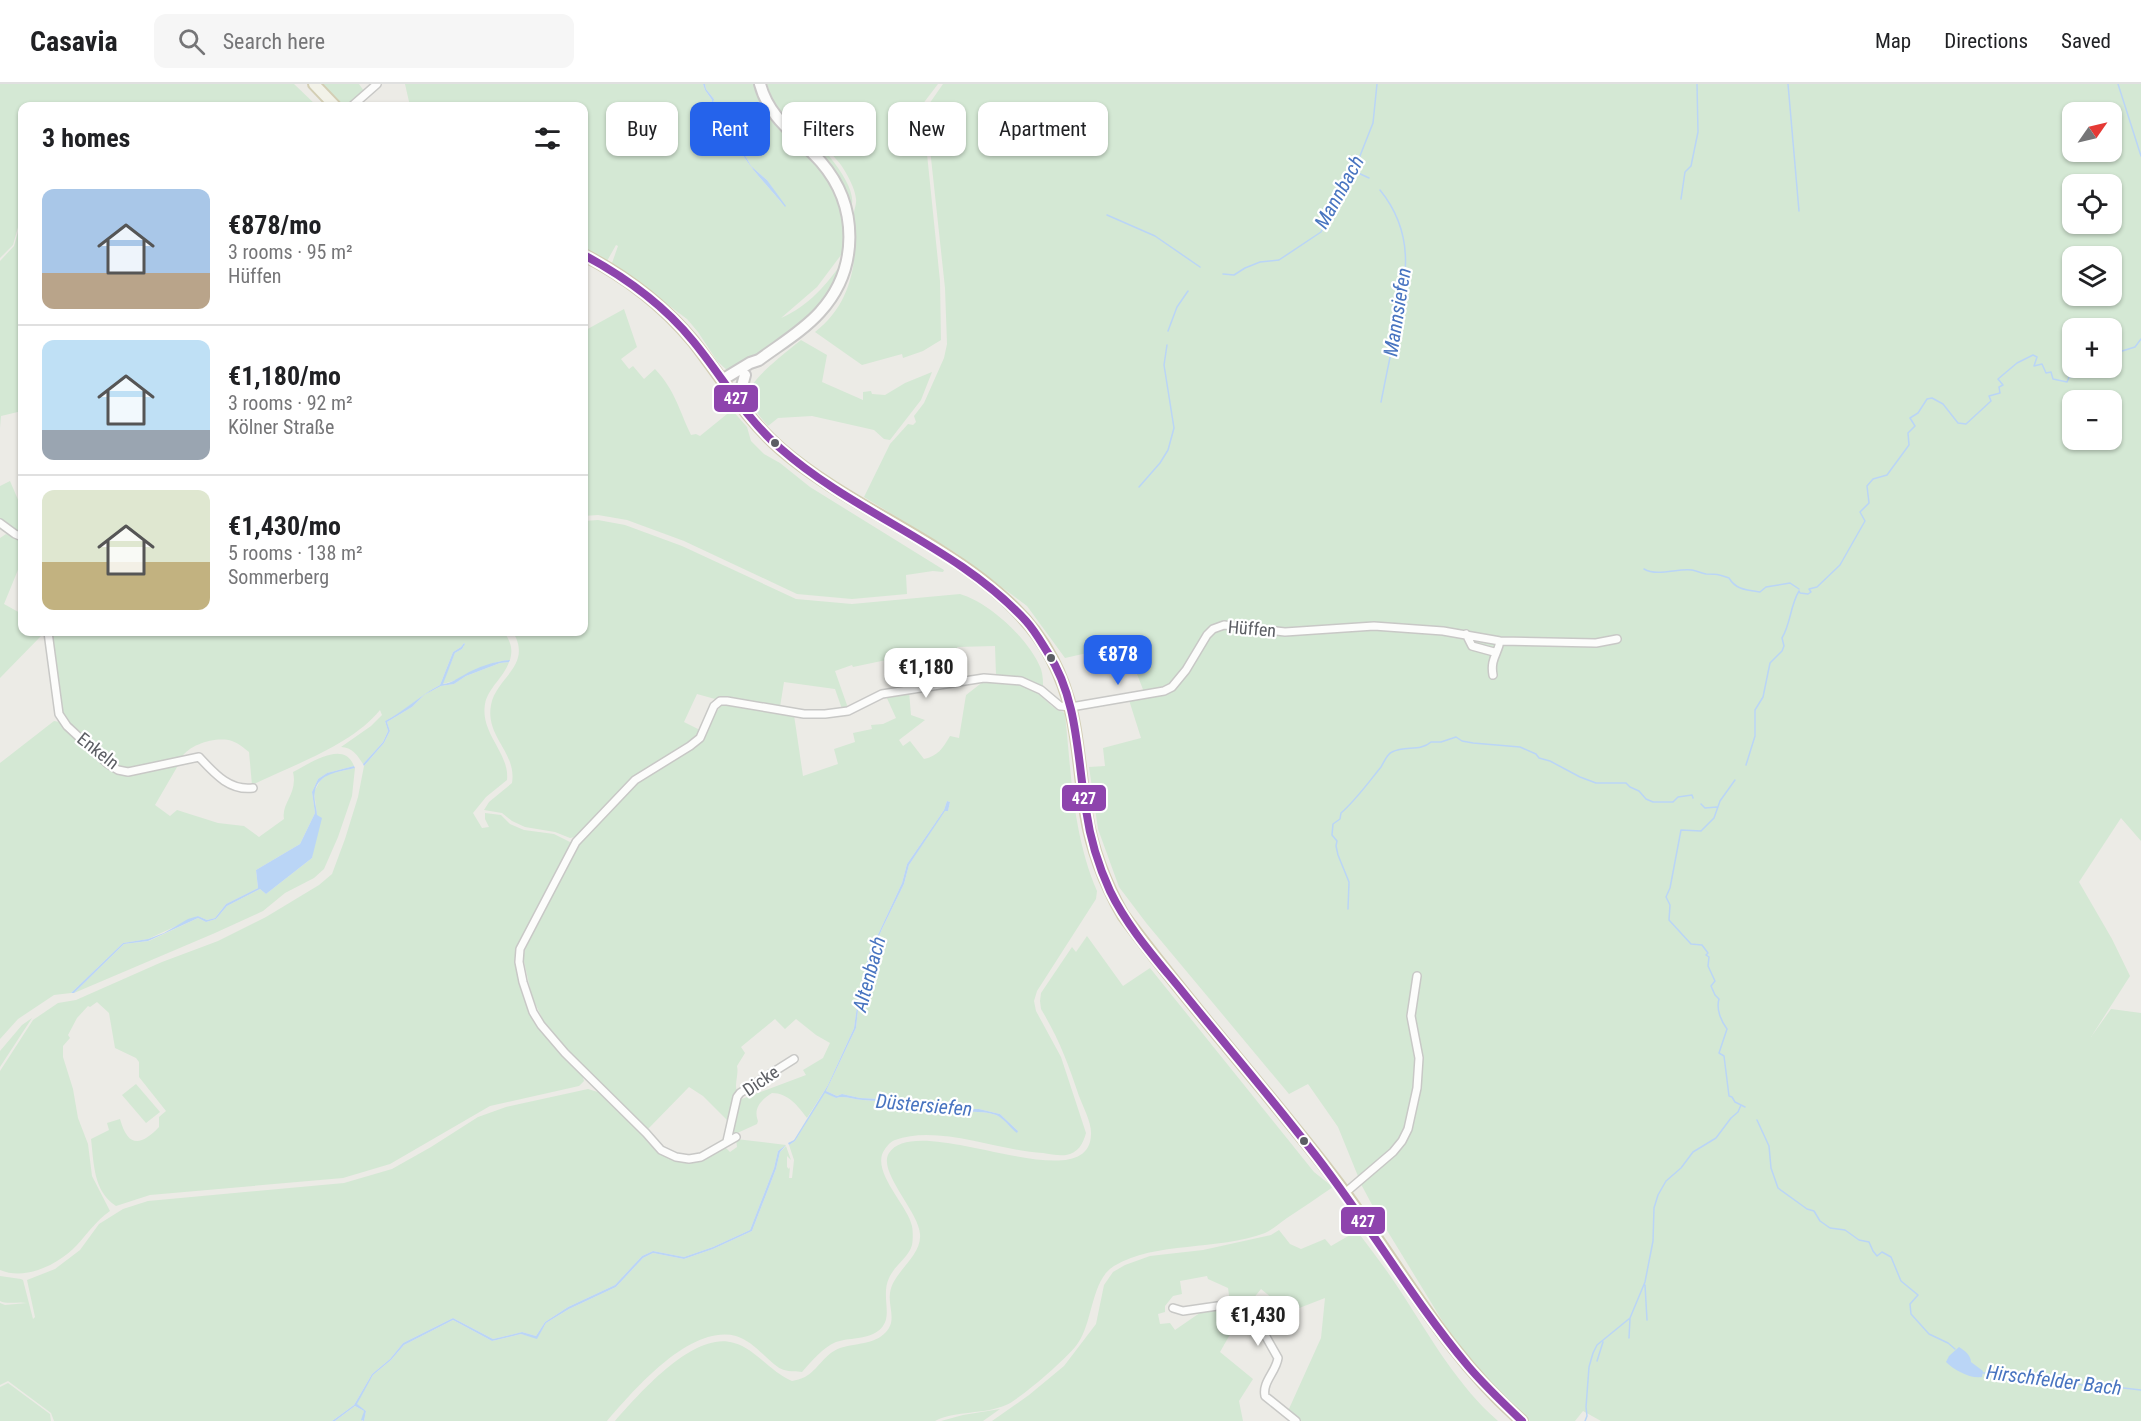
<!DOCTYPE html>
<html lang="en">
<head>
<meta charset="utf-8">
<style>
	body { margin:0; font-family:"Roboto Condensed",sans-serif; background:#f6f6f6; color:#202124; height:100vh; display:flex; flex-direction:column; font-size:22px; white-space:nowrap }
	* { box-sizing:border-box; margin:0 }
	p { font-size:20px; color:#757577 }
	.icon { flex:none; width:33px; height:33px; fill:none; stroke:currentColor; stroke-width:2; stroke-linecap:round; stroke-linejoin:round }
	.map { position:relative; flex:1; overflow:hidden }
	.drawer { position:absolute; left:18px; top:18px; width:570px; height:534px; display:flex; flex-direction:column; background:#fff; border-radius:12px; box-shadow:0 2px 4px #0004 }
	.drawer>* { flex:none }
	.banner { position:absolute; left:606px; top:18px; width:570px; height:54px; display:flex; gap:12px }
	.needle { width:39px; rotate:56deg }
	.controls { position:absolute; left:2062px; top:18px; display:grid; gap:12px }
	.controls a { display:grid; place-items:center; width:60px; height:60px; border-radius:12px; background:#fff; box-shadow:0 2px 4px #0004; font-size:30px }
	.price { position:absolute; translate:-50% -51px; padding:0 14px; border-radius:12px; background:#fff; color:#222; font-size:20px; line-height:39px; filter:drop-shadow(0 2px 3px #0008) }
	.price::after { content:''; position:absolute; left:50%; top:36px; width:18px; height:14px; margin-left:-9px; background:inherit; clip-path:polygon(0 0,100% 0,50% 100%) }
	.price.on { background:#2563eb; color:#fff }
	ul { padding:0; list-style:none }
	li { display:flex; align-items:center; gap:18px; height:150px; padding:0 24px }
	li+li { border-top:2px solid #e0e0e0 }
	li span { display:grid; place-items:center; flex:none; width:168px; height:120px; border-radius:12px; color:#555 }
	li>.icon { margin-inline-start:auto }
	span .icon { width:72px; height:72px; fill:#fffc; stroke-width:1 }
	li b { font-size:26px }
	h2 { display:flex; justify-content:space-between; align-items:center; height:72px; padding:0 24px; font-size:26px }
	.tag { padding:0 21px; border-radius:12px; background:#fff; box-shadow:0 2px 4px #0004; font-size:21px; line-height:54px }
	.tag.on { background:#2563eb; color:#fff }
	header { display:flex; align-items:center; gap:36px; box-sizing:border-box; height:84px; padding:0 30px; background:#fff; border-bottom:2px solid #e0e0e0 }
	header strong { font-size:28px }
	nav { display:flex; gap:33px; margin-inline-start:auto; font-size:21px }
	.search { width:420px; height:54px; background:#f6f6f6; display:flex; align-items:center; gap:15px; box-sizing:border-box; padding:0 21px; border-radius:12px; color:#757577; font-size:22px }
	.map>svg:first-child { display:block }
</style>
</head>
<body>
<header>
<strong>Casavia</strong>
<div class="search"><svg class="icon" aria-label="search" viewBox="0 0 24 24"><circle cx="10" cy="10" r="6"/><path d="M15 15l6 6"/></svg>Search here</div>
<nav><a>Map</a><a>Directions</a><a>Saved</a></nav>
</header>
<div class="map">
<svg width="2141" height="1337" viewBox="0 0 2141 1337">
	<rect width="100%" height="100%" fill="#ecebe6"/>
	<path fill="#d4e8d4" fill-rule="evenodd" d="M0,0H294L317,22H22V129L13,161L0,174Z
		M322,0H359L364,7L346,22H342Z
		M405,0H703L705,6L712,16C711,20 710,26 710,30C713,50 733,58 744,73C756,91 772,106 785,123L767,96L751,82L745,71L720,48L712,29L714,15L706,5L705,0H757L799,60L830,96L845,134V164L841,171L817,203L781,234C809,222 827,200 844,176L824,219L784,255L738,284L728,287L717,277L698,248L687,235L612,179L618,162L616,161L607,177L584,164V22H410Z
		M767,0H938L922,21L940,197L941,256L923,267L903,274L902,270L862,281L815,248C852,219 858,178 854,133C853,126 857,121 856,115C855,104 847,90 841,81C831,67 800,43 801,27L795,38C813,51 856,97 852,120L849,119L801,53L775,23Z
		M943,0H2141V757L2121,734L2079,798L2112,855L2130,892L2091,953L2111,925L2141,929V1337H1601L1583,1327L1575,1337H1530L1474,1282L1451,1251L1377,1130L1362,1102L1338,1043L1308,1000L1289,1010L1147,840L1119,803L1098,745L1089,683L1105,682L1103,664L1141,654L1129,616L1165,603L1144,608L1135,585L1119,590L1109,564L1065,574L1027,522L956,469L864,413L890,360L908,340L913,341L916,338L914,332L924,319L944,274L947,260L945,204L927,37V23ZM2073,28H2112V68H2073ZM2073,100H2112V140H2073ZM2073,172H2112V212H2073ZM2073,244H2112V284H2073ZM2073,316H2112V356H2073Z
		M22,134V327L1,332L0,344V177L14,162Z
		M624,225L637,263L621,275L629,285L633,282L644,295L655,285C675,306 679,326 691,351L696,350L700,352L732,326L747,343L751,357L764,370L780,379L810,403L944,486L943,488L933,487L906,491L907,510L852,515L797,510L684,457L627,436L598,431L584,432V247Z
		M801,256L827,271L822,298L863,316V308L871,307L872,310L885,311L905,299L932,288L921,316L890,356L884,355L874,346L812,332L778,334L768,342C761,334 749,320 749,309C750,295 789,266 801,256Z
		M10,397L22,425V451L0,437V402Z
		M598,436L625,441L682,462L796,515L852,520L960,510C990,519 1029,555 1041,585C1043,591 1043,598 1043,604L1030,597L996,591L995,562L957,563L961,577L957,579L959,595L936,599L937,596L929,567L853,583L852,581L835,587L848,624L842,625L835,605L784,598L780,623L720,612L715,615L697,610L684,638L700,646L690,658L633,694L575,753L570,754L555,748L525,743L512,737L502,729L484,726L489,718L512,699C517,668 485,653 491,621C496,593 533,582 513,548H584V437Z
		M6,450L22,456V476L4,520L22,530V548H45V550L42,551L0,594V454Z
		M52,548H504C511,558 513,565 510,576C484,577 466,596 442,600L455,569L462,565L465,560L464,559L461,563L453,568L440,601C420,611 406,627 385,637L388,647L383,658L363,680C358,672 352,663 341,663L371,642L382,631L380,626C352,661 293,681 252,701L249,668C244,664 238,659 232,657C217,652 190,660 182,673C166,677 142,685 126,684C112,684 73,646 65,634C62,630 61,625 60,620Z
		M509,578C504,593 488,604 485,620C480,650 510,669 507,696L486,713L473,729L482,744L489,743L485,735V729L501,731L510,740L524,746L554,750L572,759L519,861L516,872L519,892L538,941L551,959L582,990L584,997L579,1002L490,1022L390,1080L343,1094L150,1111L116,1122C93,1107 94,1079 91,1055L109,1046L107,1039L120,1035C128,1064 141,1062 159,1043V1033L166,1027L139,993V978L136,974L115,964L109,929L97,918L90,923L88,922L77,934L68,951L70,954L63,962V973L73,1005L78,1034L88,1060L92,1092L110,1127C96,1137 88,1149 77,1161C59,1180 26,1197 0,1186V987L33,936L58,919L76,916L162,878L218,857L266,833L319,801L332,790L345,755L358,713L364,682L384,659L390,647L387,638L412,623L424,611L441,602L454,600L466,592L500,579Z
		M984,597C1001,597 1022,599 1037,609C1047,616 1052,625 1065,629C1071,689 1073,751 1097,807L1096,815L1037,907L1034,917L1036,927L1061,973L1086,1049C1083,1060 1078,1069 1066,1071C1059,1072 1050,1070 1043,1069C999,1067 938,1040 895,1056C890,1058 888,1061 885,1065C869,1086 908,1121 912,1142C913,1147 913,1156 912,1161C909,1173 894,1182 889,1194C881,1211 892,1230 883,1242C873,1256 851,1253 836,1258C822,1264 812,1277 802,1288C797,1287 790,1288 784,1286C771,1282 756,1258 736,1252C690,1240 634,1306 607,1337H364L366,1327L356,1320L373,1291L391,1276L404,1261L453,1236L492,1257L521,1250L537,1254L546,1239L569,1225L616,1203L643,1174L653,1169L684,1175L713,1165L752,1147L776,1085L780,1068L786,1062L791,1076L787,1072V1083L789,1085L790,1083L789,1094H792L794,1076L789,1061L795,1057L825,1008L836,1014C845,1011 854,1016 863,1016C896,1018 927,1022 960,1027C972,1028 984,1027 996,1031C1005,1034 1008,1044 1018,1047L1000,1030L979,1025H964L899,1016L860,1014L842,1010L837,1012L826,1007L856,944L860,908L871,871L882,845L904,800L909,781L945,726L948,727L950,718L947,717L944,726L907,780L902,799L869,870L859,907L854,944L828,1001L807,1034C798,1022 788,1009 772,1009C761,1016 753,1024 758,1037L757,1040L733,1051L731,1050L736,1037L739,1016L806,991L803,986L823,974L830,959L816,951L796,935L785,945L775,935L741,963L745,969L737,982C739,991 734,999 737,1008L729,1038L703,1012L689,1003L648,1045L556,955L544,938L532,913L523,873L526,863L580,757L636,698L694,663L721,621L728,620L794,631L803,692L838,680L834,665L855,658L853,649L872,645L871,641L883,640L896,634L886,612L909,607L911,631L925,636L899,656L903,662L910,657L924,675C938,672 943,664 950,652L959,654L966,611Z
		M54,637L60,638L106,683L117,689L128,691L180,678L155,721L170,732L177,726L218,739L244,742L259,753L284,735C281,719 298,710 293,688C309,680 344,655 354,682L327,689L318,695L312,708L315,729L300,760L256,786L258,804L226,820L215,834L207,836L198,832L148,855L123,859L71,909L54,911L18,935L0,955V679Z
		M355,684L352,712L338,753L324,785L314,794L285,809L263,827L215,849L74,909L124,860L149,857L198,834L206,838L216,835L227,822L260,805L266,810L312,774L317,730L314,708L320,697L328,690Z
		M1087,852L1123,902L1150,884L1314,1088L1333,1103C1317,1114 1302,1124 1287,1134C1280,1139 1272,1146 1265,1149C1218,1167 1155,1157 1114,1182C1091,1196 1093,1238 1078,1259C1070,1272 1019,1316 1006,1321C983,1331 957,1326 935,1337H615C639,1310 694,1246 734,1259C756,1265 770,1288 792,1297C796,1296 801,1295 805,1293C818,1286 824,1270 840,1264C855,1259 874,1261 886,1248C897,1236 888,1223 890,1209C893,1187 922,1173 920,1150C919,1128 877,1087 889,1069C917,1025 1088,1119 1091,1051C1092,1039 1083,1023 1079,1012C1068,979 1059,955 1041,925L1040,917L1041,909L1072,863L1076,868Z
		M32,934L0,983V967L22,941Z
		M136,1000L160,1028L146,1039L122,1011Z
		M588,1005L601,1009L652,1061L662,1069L682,1077L722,1063L726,1064L730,1068L737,1063L736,1055L786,1061L778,1067L774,1084L750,1146L713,1163L684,1173L653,1167L642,1172L615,1201L568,1223L545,1238L536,1252L522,1248L493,1255L453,1234L403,1259L390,1275L372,1290L354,1321L332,1337H54L51,1329L8,1297L0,1301V1219L5,1221L27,1219C18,1217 8,1221 0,1217V1192L21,1195L23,1196L33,1235L35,1233L27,1196L55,1185L80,1166L99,1140L123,1125L148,1117L344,1099L392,1085L431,1063L478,1033L506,1023Z
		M1279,1146L1290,1160L1301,1165L1325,1155L1331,1162L1357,1147C1373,1168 1389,1189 1403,1211C1432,1256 1458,1302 1498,1337H1301L1288,1327L1321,1254L1325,1214L1289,1228L1261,1205L1248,1221L1230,1218L1228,1204L1208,1195L1207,1192L1180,1197L1182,1210L1173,1212L1165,1222V1228L1158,1230L1160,1240L1170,1239L1175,1246L1204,1226L1235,1222L1245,1224L1220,1268L1253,1295L1239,1317L1243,1337H992L1029,1311L1064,1282L1096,1240L1104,1201L1113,1188L1125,1181L1150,1172L1203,1166L1271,1151Z
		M8,1299L50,1330L51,1337H0V1303Z
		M355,1322L364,1327L362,1337H335Z
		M1000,1325L983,1337H941L963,1331Z"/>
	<path fill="#bad5f6" d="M703,0H705L706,5L714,15L712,29L720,48L745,71L751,82L767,96L786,122L785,123C772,106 756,91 744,73C733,58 713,50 710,30C710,26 711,20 712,16L705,6Z
		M464,559L465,560L462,565L455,569L443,600C452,599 456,595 464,591C477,583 495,577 510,576L509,578L500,579L466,592L454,600L441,602L424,611L412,623L387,638L390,647L384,659L364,682L363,680L383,658L388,647L385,637C405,627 420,611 440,601L453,568L461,563Z
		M354,682L355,684C339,688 319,689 315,707C313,715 317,724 317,731L322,734L312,774L266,810L260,805L227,822L216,835L206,838L198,834L148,857L124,860L74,909H71L123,859L148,855L164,849L188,835L198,832L207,836L215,834L226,820L258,804L256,786L300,760L315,729L312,708L318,695L327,689Z
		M947,717L950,718L948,727H945L909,781L904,800L882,845L871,871L860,908L856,944L826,1007L837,1012L842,1010L860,1014L899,1016L964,1025H979L1000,1030L1018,1047L1017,1049C1010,1044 1004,1034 996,1031C984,1027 972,1028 960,1027C927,1022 896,1018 863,1016C854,1016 845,1011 836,1014L825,1009L795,1057L789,1061L788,1059L794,1056L828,1001L854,944L859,907L869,870L902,799L907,780L944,726Z
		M786,1061L780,1068L776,1085L752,1147L713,1165L684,1175L653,1169L643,1174L616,1203L569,1225L546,1239L537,1255L521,1250L492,1257L453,1236L404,1261L391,1276L373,1291L357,1320L366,1327L364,1337L361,1336L364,1327L355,1322L335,1337H332L354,1321L372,1290L390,1275L403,1259L453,1234L493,1255L522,1248L536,1252L545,1238L568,1223L615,1201L642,1172L653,1167L684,1173L713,1163L750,1146L774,1084L778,1067Z
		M1959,1263C1964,1266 1971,1271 1971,1278L1983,1287L1982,1293C1970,1295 1954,1286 1946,1278L1949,1272Z"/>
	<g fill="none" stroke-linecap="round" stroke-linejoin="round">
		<path stroke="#bad5f6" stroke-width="1.5" d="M1788,0L1799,127
			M2118,0L2141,72
			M1354,87L1369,94
			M1380,106C1415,149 1407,191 1397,242C1391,267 1386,293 1381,318
			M1681,115L1685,88L1691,82L1698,48L1697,0
			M1107,131L1155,152L1200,183
			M1223,190L1234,191L1245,184L1260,178L1279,176L1321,148L1354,87L1373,39L1377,0
			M1168,247L1177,223L1188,207
			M2112,276L2119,268L2135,263L2141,255
			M1139,403L1160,379L1168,366L1174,344L1164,281L1167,261
			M1644,485C1658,493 1677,484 1692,486C1697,487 1701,489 1706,490C1716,490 1718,490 1729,494C1736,506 1747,506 1760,508L1766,503L1790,499L1799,505
			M1746,681L1755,652V626L1763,613L1770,579L1782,567L1784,562L1782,554C1791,539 1790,522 1799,507L1800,509L1808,510L1811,508L1809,505L1817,503L1840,481L1865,437L1860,428L1869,419L1867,402L1873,395L1887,391L1909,361L1908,349L1915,342L1910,334L1918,329L1927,315L1932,314L1943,320L1958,339L1966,340L1991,317L1989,312L2000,309L1999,303L2003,301L1998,295L2017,279L2033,271L2037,273L2034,282L2042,280L2046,289L2051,288L2053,295L2067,298L2069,293C2078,293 2083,286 2091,284
			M1735,696L1720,717L1714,734L1701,747L1681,746L1670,804L1666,813L1670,821L1669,836L1691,860L1702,861L1708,869L1706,871L1709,873L1708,882L1715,897L1711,902L1715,911L1719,915C1716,925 1721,937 1727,945L1719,969L1724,972L1729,1012L1732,1013L1735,1018L1745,1023
			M1701,720L1705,724L1717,723
			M1348,825L1349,798L1338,771L1336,762L1337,757L1332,751L1333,740L1340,735L1341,729C1356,716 1368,699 1381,683C1384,678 1387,670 1392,668C1405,661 1420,668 1431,658H1441L1456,653L1462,657L1473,659L1520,663L1536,670L1539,674L1550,677L1580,693L1596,699H1626L1630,703L1639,707L1646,715L1653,718H1673L1678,713L1692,711L1693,714
			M1757,1036L1769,1062L1771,1084L1778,1104L1807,1125L1814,1127L1820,1137L1830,1144L1845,1146L1859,1156L1869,1158L1873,1167L1877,1172L1882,1168L1891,1173L1901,1197L1918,1211L1910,1220L1911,1230L1929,1250L1948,1259L1955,1265
			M1645,1201L1647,1236
			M1629,1254L1630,1234
			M1597,1277L1603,1258
			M1983,1289L2028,1290L2049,1297H2071L2090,1304L2115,1303L2141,1306
			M1585,1337L1587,1332L1586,1323L1589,1283L1593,1269L1597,1261L1630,1234L1645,1198L1653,1157L1654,1124L1658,1111L1666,1097L1681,1084L1693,1068L1716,1054L1731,1034L1738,1028L1741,1021"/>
		<defs>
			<path id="street" d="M352,22L377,0
				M0,439L15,450L22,453
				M48,548L59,630L67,642L108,680L118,686L128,688L199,673C214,689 229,707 253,704
				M1466,550L1472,562L1494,568
				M1493,591C1490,575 1498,570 1500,557
				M736,1053L701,1073L689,1075L676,1073L661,1066L646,1049L565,969L541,941L533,928L523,898L519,878L520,865L576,758L635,696L690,662L700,654L714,622L720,617H727L804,630H825L848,627L882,610L984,594L1021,597L1041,606L1060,622L1071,623L1164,607L1172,603L1186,586L1207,551L1213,545L1224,541L1285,548L1374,542L1443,547L1500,557L1596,559L1617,555
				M727,1057L737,1013L740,1009L794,975
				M1345,1109L1393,1068L1402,1057L1408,1045L1417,1004L1419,974L1411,932L1417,892
				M1173,1224L1183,1227L1238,1219L1244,1221L1252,1228L1278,1274C1276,1288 1262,1298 1265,1312L1296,1337"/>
			<path id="secondary" d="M745,291L741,306L748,328
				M722,296L750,279L759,276C779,261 803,247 820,228C859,185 859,122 821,78C798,52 769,35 760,0"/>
			<path id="primary" d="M314,0L335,22
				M584,171C625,192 663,221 693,257C722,294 746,335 782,366C863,436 1002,477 1052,575C1079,626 1077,674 1086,729C1092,766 1104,798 1123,831C1189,921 1265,1004 1333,1093C1396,1175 1443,1269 1522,1337"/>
		</defs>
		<use href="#street" stroke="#c8c8c6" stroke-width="10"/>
		<use href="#secondary" stroke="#c9c8c7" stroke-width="14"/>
		<use href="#primary" stroke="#d3ceb4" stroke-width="14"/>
		<use href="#street" stroke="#fcfcfb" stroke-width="7"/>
		<use href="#secondary" stroke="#fcfcfb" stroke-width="10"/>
		<use href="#primary" stroke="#f2f2e8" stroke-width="10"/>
		<defs>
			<path id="bus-1" d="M584,171C625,193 663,220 693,257C722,292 745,334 780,364C856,431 957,462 1026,537C1035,547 1041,558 1048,569C1078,615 1077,673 1086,726C1090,754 1098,781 1110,807C1128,844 1156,875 1182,907C1224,959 1268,1010 1309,1063C1365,1133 1410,1213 1468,1282C1485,1302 1503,1319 1522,1337"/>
		</defs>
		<use href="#bus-1" stroke="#fff" stroke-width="12"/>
		<use href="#bus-1" stroke="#8e44ad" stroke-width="8"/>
	</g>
	<g fill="#5c5e64" stroke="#fff" stroke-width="2">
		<circle cx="775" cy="359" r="5"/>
		<circle cx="1051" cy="574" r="5"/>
		<circle cx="1304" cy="1057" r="5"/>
	</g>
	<g text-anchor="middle" stroke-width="4.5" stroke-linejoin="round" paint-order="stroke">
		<g font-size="18" fill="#5c5e64" stroke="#fff">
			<text transform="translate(1252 545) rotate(5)" y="6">Hüffen</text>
			<text transform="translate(98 667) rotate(38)" y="6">Enkeln</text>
			<text transform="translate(761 997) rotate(-34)" y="6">Dicke</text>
		</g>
		<g font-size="20" font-style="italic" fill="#4874c0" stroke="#fff">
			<text transform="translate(1339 108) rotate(-61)" y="7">Mannbach</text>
			<text transform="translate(1397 228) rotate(-81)" y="7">Mannsiefen</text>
			<text transform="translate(869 890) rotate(-75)" y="7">Altenbach</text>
			<text transform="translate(924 1021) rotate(5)" y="7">Düstersiefen</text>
			<text transform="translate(2054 1296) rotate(7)" y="7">Hirschfelder Bach</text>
		</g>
	</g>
	<g stroke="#fff" stroke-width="2">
		<rect x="713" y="300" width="46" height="29" rx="6" fill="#8e44ad"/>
		<rect x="1061" y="700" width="46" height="28" rx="6" fill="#8e44ad"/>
		<rect x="1340" y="1122" width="46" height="29" rx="6" fill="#8e44ad"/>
	</g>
	<g font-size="16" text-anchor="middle" font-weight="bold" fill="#fff">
		<text x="736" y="320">427</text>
		<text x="1084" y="720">427</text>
		<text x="1363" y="1143">427</text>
	</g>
</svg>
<div class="controls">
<a><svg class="needle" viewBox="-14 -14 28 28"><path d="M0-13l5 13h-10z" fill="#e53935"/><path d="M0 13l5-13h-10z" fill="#757577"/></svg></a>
<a><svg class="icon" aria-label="locate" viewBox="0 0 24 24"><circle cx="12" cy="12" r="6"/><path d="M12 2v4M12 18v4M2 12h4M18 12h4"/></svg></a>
<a><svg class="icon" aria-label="layers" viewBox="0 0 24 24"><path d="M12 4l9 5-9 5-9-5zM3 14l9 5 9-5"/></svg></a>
<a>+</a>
<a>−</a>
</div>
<b class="price on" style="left:1118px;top:602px">€878</b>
<b class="price" style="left:926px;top:615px">€1,180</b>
<b class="price" style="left:1258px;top:1263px">€1,430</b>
<div class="banner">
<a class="tag">Buy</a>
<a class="tag on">Rent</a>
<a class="tag">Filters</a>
<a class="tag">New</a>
<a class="tag">Apartment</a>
</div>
<section class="drawer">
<h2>3 homes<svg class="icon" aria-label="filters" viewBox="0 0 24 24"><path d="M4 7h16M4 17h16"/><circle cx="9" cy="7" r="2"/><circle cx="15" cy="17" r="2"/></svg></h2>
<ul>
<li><span style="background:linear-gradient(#a9c7e8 70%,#b9a48a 0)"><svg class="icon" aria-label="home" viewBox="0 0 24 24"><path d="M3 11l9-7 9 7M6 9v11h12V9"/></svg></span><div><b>€878/mo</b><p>3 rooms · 95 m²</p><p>Hüffen</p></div></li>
<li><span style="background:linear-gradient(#bfe0f5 75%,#9aa5b1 0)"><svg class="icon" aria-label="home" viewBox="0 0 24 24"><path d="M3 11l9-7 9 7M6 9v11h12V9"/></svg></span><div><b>€1,180/mo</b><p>3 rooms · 92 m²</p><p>Kölner Straße</p></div></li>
<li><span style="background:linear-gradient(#dfe7d0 60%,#c2b280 0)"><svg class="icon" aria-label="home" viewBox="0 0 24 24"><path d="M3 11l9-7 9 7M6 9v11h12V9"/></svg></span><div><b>€1,430/mo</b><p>5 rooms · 138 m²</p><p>Sommerberg</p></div></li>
</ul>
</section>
</div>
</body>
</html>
